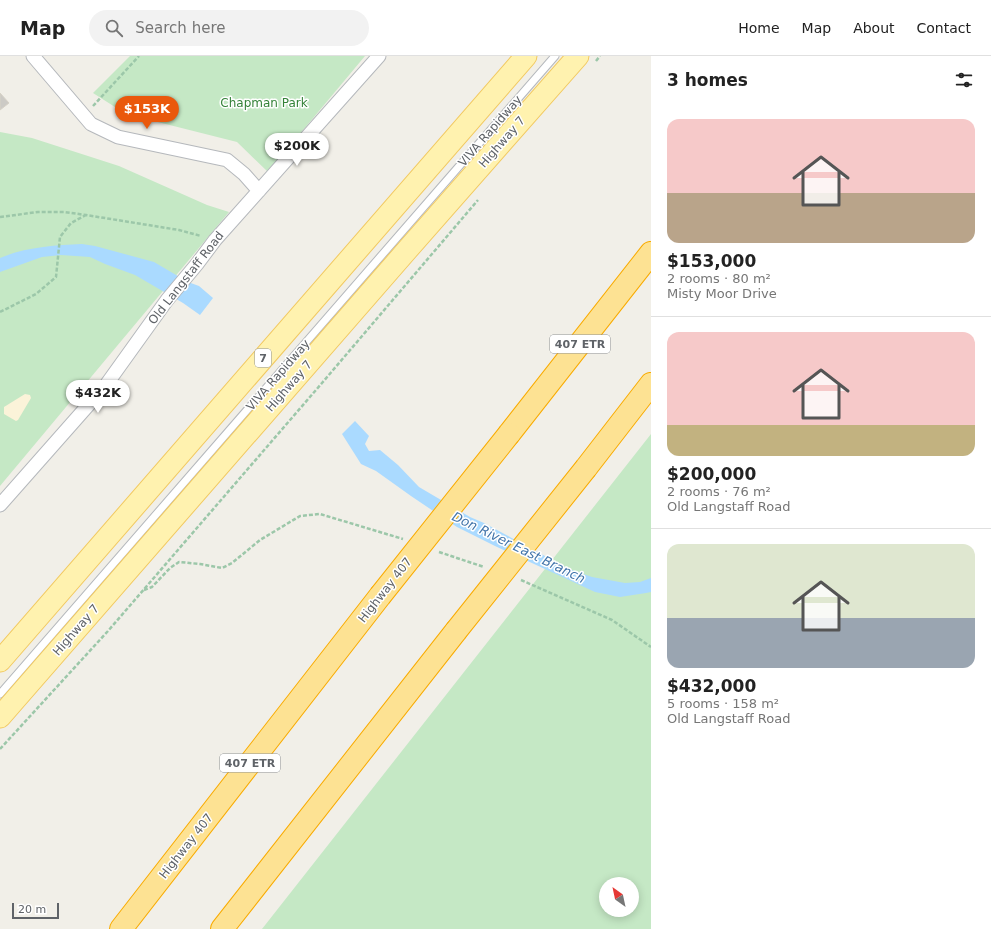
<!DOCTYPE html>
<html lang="en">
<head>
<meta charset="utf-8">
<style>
	body { margin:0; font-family:"DejaVu Sans",sans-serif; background:#f2f2f2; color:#222; height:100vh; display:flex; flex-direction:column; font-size:15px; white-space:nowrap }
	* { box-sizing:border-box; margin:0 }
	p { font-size:13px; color:#767676 }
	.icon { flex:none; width:22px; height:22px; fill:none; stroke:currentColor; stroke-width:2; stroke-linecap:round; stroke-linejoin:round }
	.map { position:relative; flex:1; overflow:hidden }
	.panel { display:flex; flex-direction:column; background:#fff; width:340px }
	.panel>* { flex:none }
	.needle { width:26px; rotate:327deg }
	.tools { position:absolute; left:599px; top:821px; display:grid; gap:8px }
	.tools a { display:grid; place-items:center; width:40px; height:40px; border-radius:50%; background:#fff; box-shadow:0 2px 10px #0003; font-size:20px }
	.scale { position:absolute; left:12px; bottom:10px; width:47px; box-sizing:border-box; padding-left:4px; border:2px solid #5f6368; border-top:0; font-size:11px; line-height:14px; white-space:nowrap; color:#5f6368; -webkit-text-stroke:3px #fff; paint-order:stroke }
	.price { position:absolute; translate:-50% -34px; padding:0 9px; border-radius:14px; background:#fff; color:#222; font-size:13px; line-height:26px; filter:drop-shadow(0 1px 2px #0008) }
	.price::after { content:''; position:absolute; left:50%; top:24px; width:12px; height:9px; margin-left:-6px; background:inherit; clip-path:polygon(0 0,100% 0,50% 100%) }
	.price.active { background:#ea580c; color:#fff }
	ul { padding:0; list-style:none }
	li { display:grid; align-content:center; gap:8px; height:212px; padding:0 16px }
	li+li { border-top:1px solid #e0e0e0 }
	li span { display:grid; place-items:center; height:124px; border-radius:12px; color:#555 }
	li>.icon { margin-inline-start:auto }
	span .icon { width:72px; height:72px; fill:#fffc; stroke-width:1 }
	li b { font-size:17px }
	h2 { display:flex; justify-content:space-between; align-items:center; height:48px; padding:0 16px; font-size:17px }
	header { display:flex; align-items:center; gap:24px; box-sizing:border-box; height:56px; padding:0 20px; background:#fff; border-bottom:1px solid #e0e0e0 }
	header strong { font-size:19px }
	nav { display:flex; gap:22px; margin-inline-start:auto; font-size:14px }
	.search { width:280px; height:36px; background:#f2f2f2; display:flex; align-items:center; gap:10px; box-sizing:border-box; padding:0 14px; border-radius:22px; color:#767676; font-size:15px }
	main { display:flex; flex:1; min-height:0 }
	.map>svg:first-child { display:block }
</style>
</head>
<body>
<header>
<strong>Map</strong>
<div class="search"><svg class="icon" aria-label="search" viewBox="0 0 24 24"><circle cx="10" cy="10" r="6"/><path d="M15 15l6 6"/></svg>Search here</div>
<nav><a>Home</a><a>Map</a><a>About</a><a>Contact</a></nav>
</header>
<main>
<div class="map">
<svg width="651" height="873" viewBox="0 0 651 873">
	<rect width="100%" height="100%" fill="#f1efe8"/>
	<path fill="#c5e8c5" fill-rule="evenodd" d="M130,0H365L268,116L237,86L126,58L93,37Z
		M0,76L32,82L119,110L207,149L229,156L0,430Z
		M651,378V873H262ZM606,828H632V854H606Z"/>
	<path fill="#fbf3d9" d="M25,338L30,339L31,342L18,364L16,365L4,358V351Z"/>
	<path fill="#aadaff" d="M82,188L95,190L154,206L188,226L199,230L213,242L200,259L183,247L135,219L105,208L90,201L61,199L42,201L0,216V202C26,191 55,189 82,188Z
		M355,365L369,380L365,388L369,395L380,394L398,409L419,431L470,461L484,467L569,513L592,521L625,527L640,526L651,522V536L646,537L620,541L595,536L495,490L457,471L411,440L376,415L361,408L342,378Z"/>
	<path fill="#cccac5" stroke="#d6d1c6" d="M0,37L9,47L0,54Z"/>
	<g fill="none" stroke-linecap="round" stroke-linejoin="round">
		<defs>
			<path id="lane" d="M0,638L555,0"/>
			<path id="street" d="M33,0L91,68L118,81L227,104L244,118L259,135
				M0,449L106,329L167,244L197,208L215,184L379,0"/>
			<path id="primary" d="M0,605L526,0
				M0,661L408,193L578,0"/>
			<path id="highway" d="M509,378L651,197
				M586,412L651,328
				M121,873L380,540
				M222,873L456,575"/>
		</defs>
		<use href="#lane" stroke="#b5b8bc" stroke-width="9"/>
		<use href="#street" stroke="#b5b8bc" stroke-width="15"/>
		<use href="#primary" stroke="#f2c960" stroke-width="23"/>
		<use href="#highway" stroke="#f9ab00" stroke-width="24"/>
		<path stroke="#9cc7a9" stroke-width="2.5" stroke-dasharray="4 2" stroke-linecap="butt" d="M596,5L600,0
			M93,50L139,0
			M0,161L38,156H64L86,159L179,174L201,180
			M0,256L36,238L56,221L60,181L71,167L86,159
			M439,496L484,511
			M521,524L612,564L651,591
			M144,534L152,531L170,512L179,506L200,508L222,512L232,507L260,484L300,460L320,458L403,483
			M0,693L108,575L322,327L478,144"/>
		<use href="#lane" stroke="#fff" stroke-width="7"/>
		<use href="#street" stroke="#fff" stroke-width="13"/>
		<use href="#primary" stroke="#fff2af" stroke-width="21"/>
		<use href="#highway" stroke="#fde293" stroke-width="22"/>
		<defs>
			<path id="highway-bridge" d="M380,540L509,378
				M456,575L586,412"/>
		</defs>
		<use href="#highway-bridge" stroke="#f9ab00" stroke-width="24" stroke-linecap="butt"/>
		<use href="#highway-bridge" stroke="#fde293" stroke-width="22"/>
	</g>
	<g text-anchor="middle" stroke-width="3" stroke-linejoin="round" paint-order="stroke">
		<g fill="#fff" stroke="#8f9295" stroke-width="1">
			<rect x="550" y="279" width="60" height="18" rx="3"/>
			<rect x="255" y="293" width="16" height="18" rx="3"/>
			<rect x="220" y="698" width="60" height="18" rx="3"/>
		</g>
		<g font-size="11" font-weight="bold" fill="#5f6368">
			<text x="580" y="292">407 ETR</text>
			<text x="263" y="306">7</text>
			<text x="250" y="711">407 ETR</text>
		</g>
		<g font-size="12" fill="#348238" stroke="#fff">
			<text x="264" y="51">Chapman Park</text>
		</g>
		<g font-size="12" fill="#5f6368" stroke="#fff">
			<text transform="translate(490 75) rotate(-49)" y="4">VIVA Rapidway</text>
			<text transform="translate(502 86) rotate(-49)" y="4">Highway 7</text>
			<text transform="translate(186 222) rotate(-52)" y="4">Old Langstaff Road</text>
			<text transform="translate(278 319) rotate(-49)" y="4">VIVA Rapidway</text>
			<text transform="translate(289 330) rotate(-49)" y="4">Highway 7</text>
			<text transform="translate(385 534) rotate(-52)" y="4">Highway 407</text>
			<text transform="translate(76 574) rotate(-49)" y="4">Highway 7</text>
			<text transform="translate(186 790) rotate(-52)" y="4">Highway 407</text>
		</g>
		<g font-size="13" font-style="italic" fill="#4174aa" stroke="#fff">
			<text transform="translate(519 491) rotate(26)" y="5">Don River East Branch</text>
		</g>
	</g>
</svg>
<div class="tools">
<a><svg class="needle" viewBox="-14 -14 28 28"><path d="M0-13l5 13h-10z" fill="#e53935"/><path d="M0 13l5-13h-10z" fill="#767676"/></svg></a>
</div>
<div class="scale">20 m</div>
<b class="price active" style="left:147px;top:74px">$153K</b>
<b class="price" style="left:297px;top:111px">$200K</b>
<b class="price" style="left:98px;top:358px">$432K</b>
</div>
<section class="panel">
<h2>3 homes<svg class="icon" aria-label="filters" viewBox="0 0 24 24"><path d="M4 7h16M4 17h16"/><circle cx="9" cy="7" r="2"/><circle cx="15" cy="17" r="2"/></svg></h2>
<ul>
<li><span style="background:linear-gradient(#f6c9c9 60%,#b9a48a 0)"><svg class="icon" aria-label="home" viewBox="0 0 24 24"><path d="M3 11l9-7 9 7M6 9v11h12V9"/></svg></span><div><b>$153,000</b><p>2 rooms · 80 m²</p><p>Misty Moor Drive</p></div></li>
<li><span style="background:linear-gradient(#f6c9c9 75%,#c2b280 0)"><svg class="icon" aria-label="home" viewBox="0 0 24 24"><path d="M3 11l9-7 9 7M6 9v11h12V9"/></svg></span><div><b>$200,000</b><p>2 rooms · 76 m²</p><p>Old Langstaff Road</p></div></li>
<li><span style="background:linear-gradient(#dfe7d0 60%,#9aa5b1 0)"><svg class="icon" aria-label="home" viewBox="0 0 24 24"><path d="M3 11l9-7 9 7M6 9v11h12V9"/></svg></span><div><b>$432,000</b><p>5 rooms · 158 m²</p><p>Old Langstaff Road</p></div></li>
</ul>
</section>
</main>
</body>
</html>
